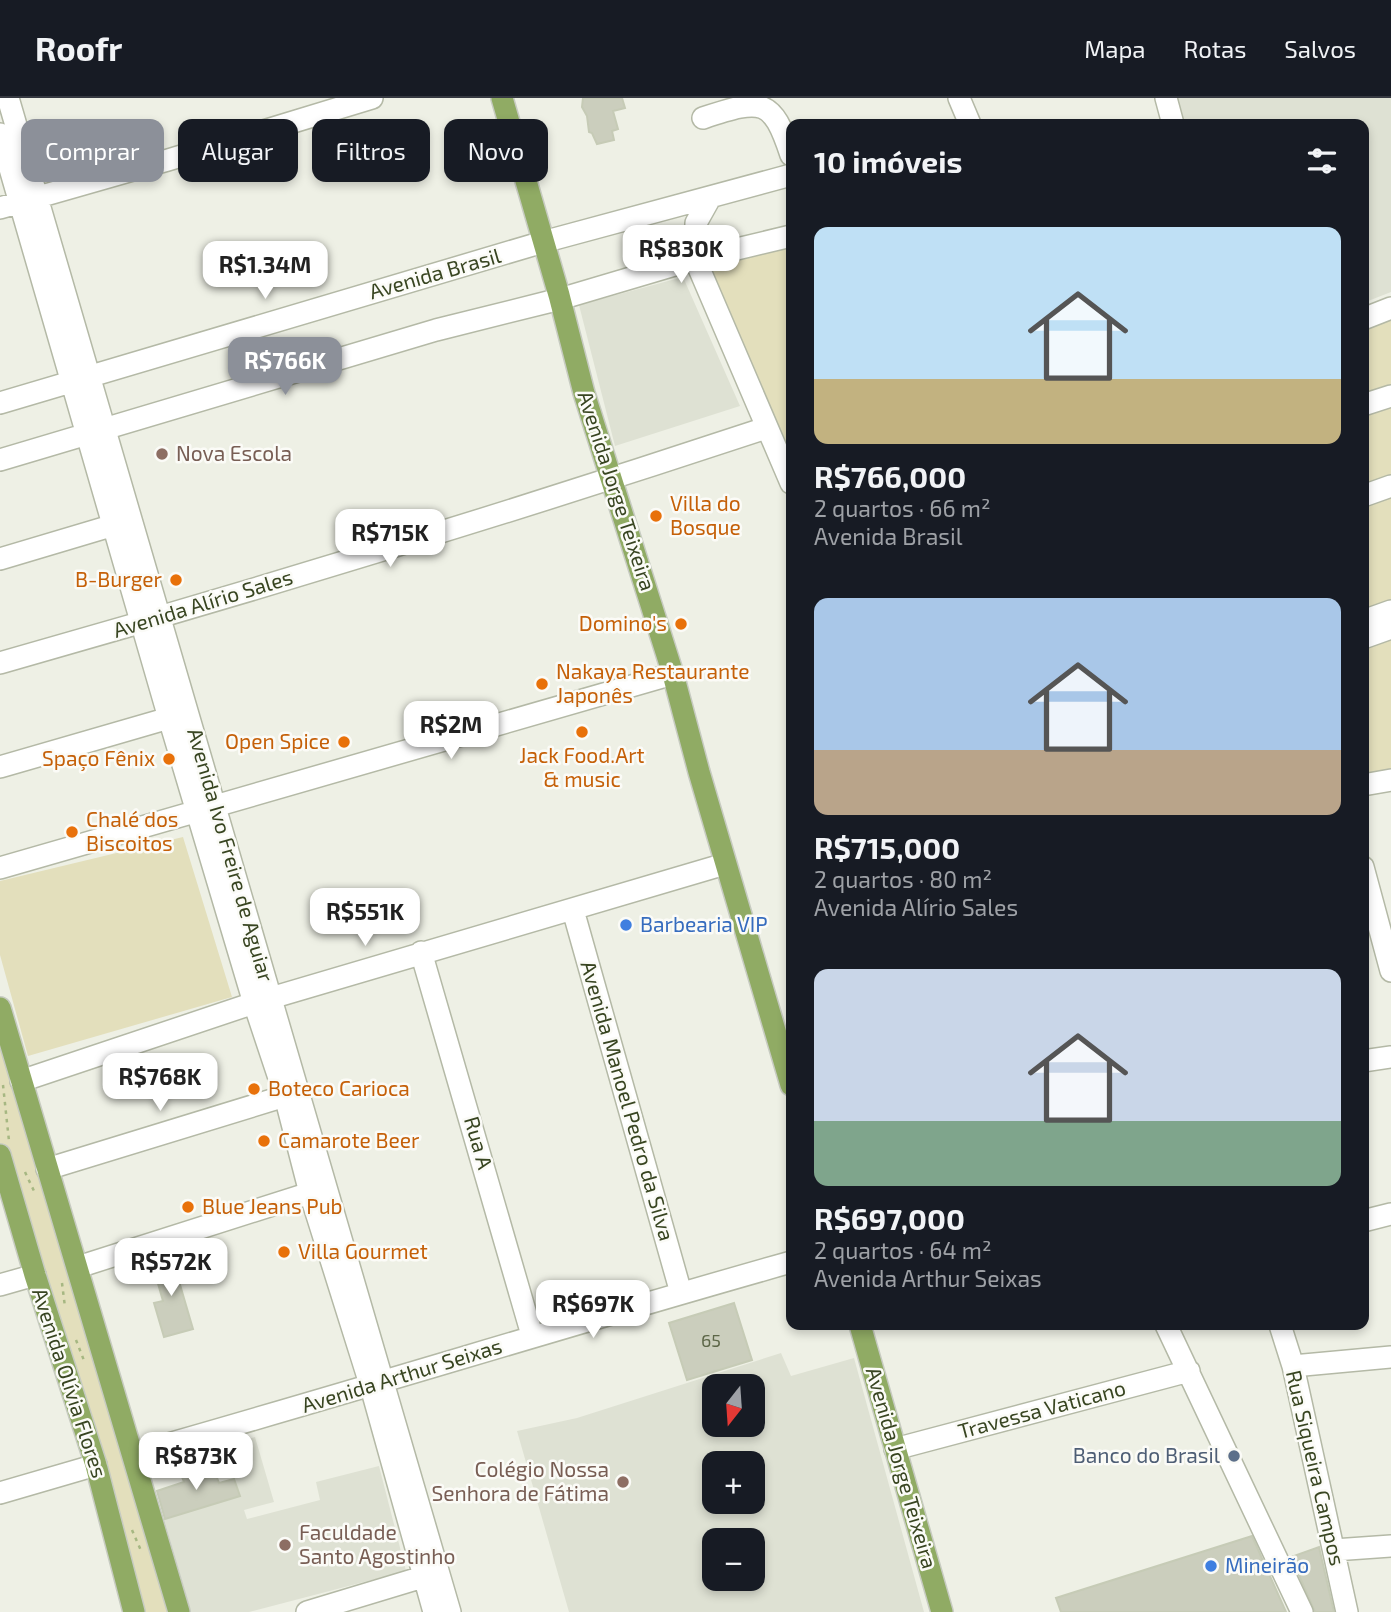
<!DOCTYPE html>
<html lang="pt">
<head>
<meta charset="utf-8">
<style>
	body { margin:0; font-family:"Exo 2",sans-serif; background:#20242c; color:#f1f3f6; height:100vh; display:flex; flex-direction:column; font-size:26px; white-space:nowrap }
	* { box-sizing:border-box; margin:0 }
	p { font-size:23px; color:#9ea1a6 }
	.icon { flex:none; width:38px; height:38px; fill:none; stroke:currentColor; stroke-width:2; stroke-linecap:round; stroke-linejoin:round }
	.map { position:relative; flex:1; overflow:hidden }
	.sheet { position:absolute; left:786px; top:21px; width:583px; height:1211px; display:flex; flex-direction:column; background:#171b24; border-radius:14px; box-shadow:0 4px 10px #0003 }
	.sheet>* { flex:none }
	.banner { position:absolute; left:21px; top:21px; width:660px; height:63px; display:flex; gap:14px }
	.needle { width:46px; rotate:197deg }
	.controls { position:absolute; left:702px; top:1276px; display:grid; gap:14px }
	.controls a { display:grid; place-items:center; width:63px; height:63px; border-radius:14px; background:#171b24; box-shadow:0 4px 10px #0003; font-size:35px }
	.price { position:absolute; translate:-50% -60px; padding:0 16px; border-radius:14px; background:#fff; color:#222; font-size:23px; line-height:46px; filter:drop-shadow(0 2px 4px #0008) }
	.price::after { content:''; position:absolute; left:50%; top:42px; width:21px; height:16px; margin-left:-10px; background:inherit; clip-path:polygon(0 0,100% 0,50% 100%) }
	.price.on { background:#8c9099; color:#fff }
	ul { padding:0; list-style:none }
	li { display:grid; align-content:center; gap:14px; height:371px; padding:0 28px }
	li span { display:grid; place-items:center; height:217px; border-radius:14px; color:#555 }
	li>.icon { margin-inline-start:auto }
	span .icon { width:126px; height:126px; fill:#fffc; stroke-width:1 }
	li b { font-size:30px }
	h2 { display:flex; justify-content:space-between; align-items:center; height:84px; padding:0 28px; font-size:30px }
	.chip { padding:0 24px; border-radius:14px; background:#171b24; box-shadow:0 4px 10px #0003; font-size:24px; line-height:63px }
	.chip.on { background:#8c9099; color:#fff }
	header { display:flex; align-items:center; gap:42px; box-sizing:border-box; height:98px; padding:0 35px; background:#171b24; border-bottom:2px solid #363941 }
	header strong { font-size:33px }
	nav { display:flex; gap:38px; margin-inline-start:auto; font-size:24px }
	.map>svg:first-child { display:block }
</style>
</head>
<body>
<header>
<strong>Roofr</strong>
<nav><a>Mapa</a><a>Rotas</a><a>Salvos</a></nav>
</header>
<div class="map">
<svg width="1391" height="1514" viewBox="0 0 1391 1514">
	<rect width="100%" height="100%" fill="#eef0e5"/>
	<path fill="#dee1d3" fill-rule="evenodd" d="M1166,0H1391V194L1363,205V26H1173Z
		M683,179L740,308L615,348L579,207Z
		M781,1255L791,1278L854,1260L924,1514H569L517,1333L577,1320ZM714,1288H752V1326H714ZM752,1365V1404H714V1365ZM752,1442V1480H714V1442Z
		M255,1339L274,1404L244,1412L247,1421L320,1402L316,1384L379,1368L406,1473L249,1514H191L164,1421L239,1398L225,1348Z"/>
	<path fill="#e3dfbc" d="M791,141V355L708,167Z
		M1391,213V680L1363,686V222Z
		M183,739L232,899L28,958L0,857V783Z
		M0,908L177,1514H138L0,1053Z"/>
	<path fill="#cbcebd" stroke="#c6cbb6" stroke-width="2" d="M583,0H622L625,10L613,13L618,31L612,33L614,42L597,46L592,35L589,34L587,18L582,9Z
		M171,1156L193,1231L164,1239L154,1205L163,1203L151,1161Z
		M734,1205L752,1262L687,1282L669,1225Z
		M211,1364L219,1385L234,1381L240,1398L165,1421L157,1393L184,1384L180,1374Z
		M1252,1438L1286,1514H1061L1056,1500Z
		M1319,1449L1334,1514H1315L1291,1459Z"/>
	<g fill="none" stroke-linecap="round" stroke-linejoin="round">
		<defs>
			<path id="minor" d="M8,0L450,1514
				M959,0L970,26
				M1166,0L1173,26
				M703,20C763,0 772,0 791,57
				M0,36L169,620L254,905L285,998L310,1095L371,1289L434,1514
				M710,100L696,125L695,161L791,385
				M0,110L168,62L372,0
				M1363,221L1391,210
				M0,305L543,144L791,77
				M1363,307L1391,298
				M0,362L436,232L560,201L695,161L791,138
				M1363,398L1391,388
				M0,461L114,427
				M1363,523L1391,513
				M1363,540L1391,530
				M0,565C257,492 512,414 766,330
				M0,669L169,620
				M1363,687L1391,682
				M1363,769L1391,873
				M0,770L673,576
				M573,812L681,1195
				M421,854L532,1237
				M1363,963L1391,959
				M21,983L254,905L725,766
				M47,1071L285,998
				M1363,1123L1391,1116
				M78,1169L310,1095
				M0,1187L35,1177
				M1166,1227L1302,1514
				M1280,1227L1293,1268L1347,1514
				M1293,1268L1391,1259
				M895,1351L1189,1273
				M133,1356C353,1294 571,1226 791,1164
				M0,1395L96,1367
				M1334,1452L1391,1448
				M307,1514L436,1475"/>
			<path id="major" d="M502,0L559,197L584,295L673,576L699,674L791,987
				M0,910L179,1514
				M0,1057L35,1177L96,1367L134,1514
				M860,1227L942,1514"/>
		</defs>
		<use href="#minor" stroke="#b4b9a6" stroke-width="24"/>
		<use href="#major" stroke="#c7cbc1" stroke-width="24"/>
		<path stroke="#a6b782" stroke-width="2.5" stroke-dasharray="3.5 5" stroke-linecap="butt" d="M3,987L9,1043
			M25,1074L34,1093
			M62,1185L65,1209
			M76,1242L85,1265
			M132,1432L142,1455"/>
		<use href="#minor" stroke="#fff" stroke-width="21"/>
		<use href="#major" stroke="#90ab64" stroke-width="21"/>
	</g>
	<g fill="#8d6e63" stroke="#fbfbf7" stroke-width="2.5">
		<circle cx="162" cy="356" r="7"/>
		<circle cx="623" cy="1384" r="7"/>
		<circle cx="285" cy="1447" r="7"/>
	</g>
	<g fill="#e8710a" stroke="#fbfbf7" stroke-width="2.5">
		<circle cx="656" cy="418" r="7"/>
		<circle cx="176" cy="482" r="7"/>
		<circle cx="681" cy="526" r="7"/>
		<circle cx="542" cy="586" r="7"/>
		<circle cx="582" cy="634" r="7"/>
		<circle cx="344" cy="644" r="7"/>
		<circle cx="169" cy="661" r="7"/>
		<circle cx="72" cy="734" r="7"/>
		<circle cx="254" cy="991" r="7"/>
		<circle cx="264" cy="1043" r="7"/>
		<circle cx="188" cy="1109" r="7"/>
		<circle cx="284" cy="1154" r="7"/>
	</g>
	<g fill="#3f7fe0" stroke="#fbfbf7" stroke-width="2.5">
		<circle cx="626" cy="827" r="7"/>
		<circle cx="1211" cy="1468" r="7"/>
	</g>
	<circle fill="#5c6f8a" stroke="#fbfbf7" stroke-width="2.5" cx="1234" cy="1358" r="7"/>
	<g text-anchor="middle" stroke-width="5" stroke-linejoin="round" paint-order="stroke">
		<g font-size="18" fill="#5d6748">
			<text x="711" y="1249">65</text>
		</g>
		<g font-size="21" fill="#384521" stroke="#fbfbf7">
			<text transform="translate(435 176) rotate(-16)" y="7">Avenida Brasil</text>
			<text transform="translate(616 393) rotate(72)" y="7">Avenida Jorge Teixeira</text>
			<text transform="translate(203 506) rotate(-17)" y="7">Avenida Alírio Sales</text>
			<text transform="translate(230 757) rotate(74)" y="7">Avenida Ivo Freire de Aguiar</text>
			<text transform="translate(627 1003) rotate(74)" y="7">Avenida Manoel Pedro da Silva</text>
			<text transform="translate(478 1045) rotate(74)" y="7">Rua A</text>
			<text transform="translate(402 1278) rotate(-17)" y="7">Avenida Arthur Seixas</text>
			<text transform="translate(69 1285) rotate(72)" y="7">Avenida Olívia Flores</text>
			<text transform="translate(1042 1312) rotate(-15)" y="7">Travessa Vaticano</text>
			<text transform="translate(901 1370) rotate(74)" y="7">Avenida Jorge Teixeira</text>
			<text transform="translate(1315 1370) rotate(77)" y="7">Rua Siqueira Campos</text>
		</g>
		<g font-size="21" fill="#785e54" stroke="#fbfbf7" text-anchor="start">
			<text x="176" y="363">Nova Escola</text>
			<text x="609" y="1379" text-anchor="end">Colégio Nossa<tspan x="609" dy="24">Senhora de Fátima</tspan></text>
			<text x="299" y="1442">Faculdade<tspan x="299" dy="24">Santo Agostinho</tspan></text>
		</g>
		<g font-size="21" fill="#c56008" stroke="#fbfbf7" text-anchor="start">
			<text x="670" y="413">Villa do<tspan x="670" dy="24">Bosque</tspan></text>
			<text x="162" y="489" text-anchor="end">B-Burger</text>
			<text x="667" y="533" text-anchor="end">Domino's</text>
			<text x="556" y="581">Nakaya Restaurante<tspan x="556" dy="24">Japonês</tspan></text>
			<text x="330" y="651" text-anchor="end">Open Spice</text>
			<text x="582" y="665" text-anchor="middle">Jack Food.Art<tspan x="582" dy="24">&amp; music</tspan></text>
			<text x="155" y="668" text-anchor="end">Spaço Fênix</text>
			<text x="86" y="729">Chalé dos<tspan x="86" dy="24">Biscoitos</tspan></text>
			<text x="268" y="998">Boteco Carioca</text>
			<text x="278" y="1050">Camarote Beer</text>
			<text x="202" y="1116">Blue Jeans Pub</text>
			<text x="298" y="1161">Villa Gourmet</text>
		</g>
		<g font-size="21" fill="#366cbe" stroke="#fbfbf7" text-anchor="start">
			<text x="640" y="834">Barbearia VIP</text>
			<text x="1225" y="1475">Mineirão</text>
		</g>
		<g font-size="21" fill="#4e5e75" stroke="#fbfbf7" text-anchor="end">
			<text x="1220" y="1365">Banco do Brasil</text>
		</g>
	</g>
</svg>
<div class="controls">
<a><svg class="needle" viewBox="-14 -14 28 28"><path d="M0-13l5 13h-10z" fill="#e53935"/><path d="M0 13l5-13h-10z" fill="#9ea1a6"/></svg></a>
<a>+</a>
<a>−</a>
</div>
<b class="price" style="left:681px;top:187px">R$830K</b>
<b class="price" style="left:265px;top:203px">R$1.34M</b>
<b class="price on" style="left:285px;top:299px">R$766K</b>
<b class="price" style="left:390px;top:471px">R$715K</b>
<b class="price" style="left:451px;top:663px">R$2M</b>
<b class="price" style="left:365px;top:850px">R$551K</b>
<b class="price" style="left:160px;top:1015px">R$768K</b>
<b class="price" style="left:171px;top:1200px">R$572K</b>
<b class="price" style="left:593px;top:1242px">R$697K</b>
<b class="price" style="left:196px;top:1394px">R$873K</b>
<div class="banner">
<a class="chip on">Comprar</a>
<a class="chip">Alugar</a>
<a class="chip">Filtros</a>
<a class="chip">Novo</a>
</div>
<section class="sheet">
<h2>10 imóveis<svg class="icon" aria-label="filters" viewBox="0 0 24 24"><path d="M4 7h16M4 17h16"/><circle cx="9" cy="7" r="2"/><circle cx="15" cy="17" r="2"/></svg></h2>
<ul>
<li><span style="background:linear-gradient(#bfe0f5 70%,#c2b280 0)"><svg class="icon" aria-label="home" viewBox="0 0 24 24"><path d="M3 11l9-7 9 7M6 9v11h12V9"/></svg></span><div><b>R$766,000</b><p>2 quartos · 66 m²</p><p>Avenida Brasil</p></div></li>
<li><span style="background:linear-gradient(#a9c7e8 70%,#b9a48a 0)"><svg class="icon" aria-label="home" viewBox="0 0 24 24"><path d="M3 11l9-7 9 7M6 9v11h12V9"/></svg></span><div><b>R$715,000</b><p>2 quartos · 80 m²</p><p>Avenida Alírio Sales</p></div></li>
<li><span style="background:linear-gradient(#c9d6e8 70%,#7fa58c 0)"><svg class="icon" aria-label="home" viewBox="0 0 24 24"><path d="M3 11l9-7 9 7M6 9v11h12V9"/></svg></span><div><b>R$697,000</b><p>2 quartos · 64 m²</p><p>Avenida Arthur Seixas</p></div></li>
</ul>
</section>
</div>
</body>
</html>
